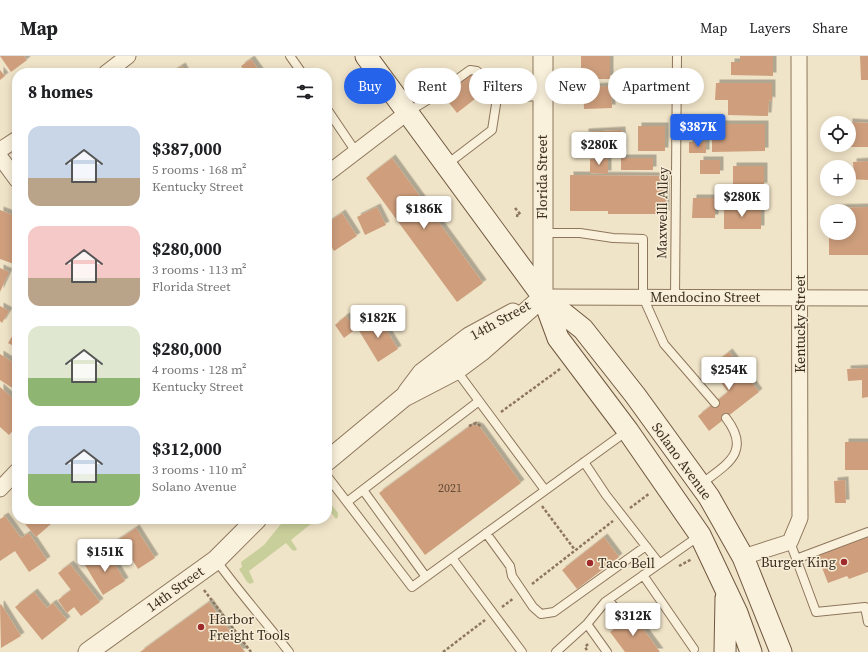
<!DOCTYPE html>
<html lang="en">
<head>
<meta charset="utf-8">
<style>
	body { margin:0; font-family:"Source Serif 4",serif; background:#f2f2f2; color:#202124; height:100vh; display:flex; flex-direction:column; font-size:15px; white-space:nowrap }
	* { box-sizing:border-box; margin:0 }
	p { font-size:13px; color:#757577 }
	.icon { flex:none; width:22px; height:22px; fill:none; stroke:currentColor; stroke-width:2; stroke-linecap:round; stroke-linejoin:round }
	.map { position:relative; flex:1; overflow:hidden }
	.side { position:absolute; left:12px; top:12px; width:320px; height:456px; display:flex; flex-direction:column; background:#fff; border-radius:16px; box-shadow:0 2px 10px #0003 }
	.side>* { flex:none }
	.guide { position:absolute; left:344px; top:12px; width:380px; height:36px; display:flex; gap:8px }
	.tools { position:absolute; left:820px; top:60px; display:grid; gap:8px }
	.tools a { display:grid; place-items:center; width:36px; height:36px; border-radius:50%; background:#fff; box-shadow:0 2px 10px #0003; font-size:20px }
	.price { position:absolute; translate:-50% -34px; padding:0 9px; border-radius:4px; background:#fff; color:#222; font-size:13px; line-height:26px; filter:drop-shadow(0 1px 2px #0008) }
	.price::after { content:''; position:absolute; left:50%; top:24px; width:12px; height:9px; margin-left:-6px; background:inherit; clip-path:polygon(0 0,100% 0,50% 100%) }
	.price.active { background:#2563eb; color:#fff }
	ul { padding:0; list-style:none }
	li { display:flex; align-items:center; gap:12px; height:100px; padding:0 16px }
	li span { display:grid; place-items:center; flex:none; width:112px; height:80px; border-radius:12px; color:#555 }
	li>.icon { margin-inline-start:auto }
	span .icon { width:48px; height:48px; fill:#fffc; stroke-width:1 }
	li b { font-size:17px }
	h2 { display:flex; justify-content:space-between; align-items:center; height:48px; padding:0 16px; font-size:17px }
	.tag { padding:0 14px; border-radius:18px; background:#fff; box-shadow:0 2px 10px #0003; font-size:14px; line-height:36px }
	.tag.active { background:#2563eb; color:#fff }
	header { display:flex; align-items:center; gap:24px; box-sizing:border-box; height:56px; padding:0 20px; background:#fff; border-bottom:1px solid #e0e0e0 }
	header strong { font-size:19px }
	nav { display:flex; gap:22px; margin-inline-start:auto; font-size:14px }
	.map>svg:first-child { display:block }
</style>
</head>
<body>
<header>
<strong>Map</strong>
<nav><a>Map</a><a>Layers</a><a>Share</a></nav>
</header>
<div class="map">
<svg width="868" height="596" viewBox="0 0 868 596">
	<defs>
		<filter id="shadow"><feDropShadow dx="3.5" dy="-3.5" stdDeviation="0" flood-color="#0004"/></filter>
	</defs>
	<rect width="100%" height="100%" fill="#f0e4c8"/>
	<path fill="#c9cf9b" d="M327,443L338,457V461L336,463L329,454L327,455Z
		M285,463H317L291,484L297,493L295,495L292,494L286,487L249,515L254,526L250,528L247,526L239,513L242,511L241,506L264,489Z"/>
	<path fill="#cf9f7d" filter="url(#shadow)" d="M0,0H24L27,4L11,16Z
		M581,0H610V23H588V14H581Z
		M740,0H773V20L731,19V6H740Z
		M860,0H868V24H861Z
		M251,3L261,17H246L241,10Z
		M182,10L186,17H171Z
		M0,14L5,20L0,24Z
		M471,17L485,35L457,57L443,39Z
		M716,27H772V45L769,44L768,60L728,59V44H715Z
		M611,30L612,52L584,53L583,31Z
		M651,30L652,47H635L634,31Z
		M849,66L868,67V91H834V89H849Z
		M712,68H765V95L712,96Z
		M638,70H665V95H638Z
		M622,74L623,96L587,97L585,76Z
		M689,86H706V97H689Z
		M392,102L483,227L457,246L366,122Z
		M621,102H653V114H621Z
		M590,103H608V118L590,117Z
		M700,104H720V118H700Z
		M868,105V124L849,123V119H854L853,106Z
		M733,110H764V130H733Z
		M570,119L666,120V158H608V155H570Z
		M693,142H715V162H692Z
		M377,151L386,169L365,179L357,161Z
		M868,151V199H829V177H849V155H828V152Z
		M724,152H761V173H724Z
		M0,154L16,160L13,168L17,170V200L14,208L0,203Z
		M342,157L357,180L334,195L327,184V167Z
		M0,212L9,216L0,236Z
		M0,250L9,255L2,267L0,265Z
		M346,260L356,273L344,282L335,269Z
		M378,260L398,293L378,306L358,273Z
		M17,272V292L8,287Z
		M729,296L759,336L709,375L698,360L728,336L710,311Z
		M0,298L17,309V335L0,324Z
		M868,312V341L862,342V324L848,325L847,313Z
		M0,331L17,346V352L13,357L17,361V370L9,379L0,371Z
		M475,369L480,371L521,427L425,499L379,437L470,370Z
		M845,386H868V414H845Z
		M845,424L846,447H835L834,425Z
		M5,460L21,482L29,477L47,504L29,516L15,495L0,505V463Z
		M21,463H48L52,467L36,481Z
		M136,472L155,502L138,513L130,500L120,507L109,490Z
		M604,481L619,501L577,533L562,514Z
		M868,481V516L849,523L847,520L828,527L817,499Z
		M107,495L125,525L103,539L85,509Z
		M70,508L100,546L81,560L74,551L67,557L58,544L71,534L58,517Z
		M34,536L47,552L53,547L67,564L42,584L15,551Z
		M209,546L245,596H140Z
		M1,548L21,580L1,592L0,549Z
		M633,559L660,596H625L610,576Z"/>
	<g fill="none" stroke-linecap="round" stroke-linejoin="round">
		<defs>
			<path id="service" d="M290,0L302,17
				M327,53L356,96
				M408,56L434,40L470,14L477,15L497,42
				M446,109L492,74L497,42L543,40
				M543,177H580L613,182L643,183V241L664,288L715,347
				M675,241L677,0
				M456,314L545,434
				M584,406L606,439L659,507
				M327,420L412,531L627,375
				M701,428C727,408 752,396 726,362
				M363,434L426,521
				M347,446L479,345
				M486,477L510,510L512,520L533,551L541,558L554,556L646,490
				M790,486L816,556L865,551L868,566
				M452,502L522,596
				M796,503L868,476
				M216,504C239,536 265,565 289,596
				M643,519L694,593
				M609,544L624,565
				M587,568L607,596
				M556,596L587,568L605,546L699,480"/>
			<path id="minor" d="M106,17L128,0
				M0,94L17,83
				M0,101L17,124
				M327,118L408,56
				M543,241L868,242
				M0,433L17,415
				M743,501L790,486L800,462L799,0"/>
			<path id="tertiary" d="M543,241V0
				M407,337L422,317L469,281L513,257
				M327,405L404,341L456,314L483,294L543,241
				M88,596L216,504L257,463"/>
			<path id="secondary" d="M366,0L543,241L558,282L628,375L700,479L737,557L751,596
				M543,241L583,273L635,339L709,441L743,501L781,596
				M725,596L726,542"/>
		</defs>
		<use href="#service" stroke="#8d765c" stroke-width="10"/>
		<use href="#minor" stroke="#8d765c" stroke-width="17"/>
		<use href="#tertiary" stroke="#8d765c" stroke-width="21"/>
		<use href="#secondary" stroke="#6f573f" stroke-width="23"/>
		<path stroke="#8d765c" stroke-width="2.5" stroke-dasharray="3 2" stroke-linecap="butt" d="M515,152L521,159
			M517,161L518,156
			M501,356L560,313
			M469,370L476,367L482,371
			M542,450L575,494
			M630,452L650,437
			M679,510L692,503
			M532,528L613,465
			M204,534L251,596
			M502,551L514,542
			M588,588L585,591L588,596
			M443,596L485,564"/>
		<use href="#service" stroke="#faf1dc" stroke-width="8"/>
		<use href="#minor" stroke="#faf1dc" stroke-width="15"/>
		<use href="#tertiary" stroke="#faf1dc" stroke-width="19"/>
		<use href="#secondary" stroke="#faf1dc" stroke-width="21"/>
	</g>
	<g fill="#9e2a2b" stroke="#f7eed8" stroke-width="1.5">
		<circle cx="844" cy="506" r="4"/>
		<circle cx="590" cy="507" r="4"/>
		<circle cx="201" cy="571" r="4"/>
	</g>
	<g text-anchor="middle" stroke-width="3" stroke-linejoin="round" paint-order="stroke">
		<g font-size="12" fill="#624a37">
			<text x="450" y="436">2021</text>
		</g>
		<g font-size="14" fill="#3d2e20" stroke="#f7eed8">
			<text transform="translate(542 121) rotate(-90)" y="5">Florida Street</text>
			<text transform="translate(662 157) rotate(-89)" y="5">Maxwelll Alley</text>
			<text x="705" y="246">Mendocino Street</text>
			<text transform="translate(500 264) rotate(-29)" y="5">14th Street</text>
			<text transform="translate(800 268) rotate(-90)" y="5">Kentucky Street</text>
			<text transform="translate(682 405) rotate(54)" y="5">Solano Avenue</text>
			<text transform="translate(175 533) rotate(-36)" y="5">14th Street</text>
		</g>
		<g font-size="14" fill="#3d2e20" stroke="#f7eed8" text-anchor="start">
			<text x="836" y="511" text-anchor="end">Burger King</text>
			<text x="598" y="512">Taco Bell</text>
			<text x="209" y="568">Harbor<tspan x="209" dy="16">Freight Tools</tspan></text>
		</g>
	</g>
</svg>
<div class="tools">
<a><svg class="icon" aria-label="locate" viewBox="0 0 24 24"><circle cx="12" cy="12" r="6"/><path d="M12 2v4M12 18v4M2 12h4M18 12h4"/></svg></a>
<a>+</a>
<a>−</a>
</div>
<b class="price active" style="left:698px;top:92px">$387K</b>
<b class="price" style="left:599px;top:110px">$280K</b>
<b class="price" style="left:742px;top:162px">$280K</b>
<b class="price" style="left:424px;top:174px">$186K</b>
<b class="price" style="left:378px;top:283px">$182K</b>
<b class="price" style="left:729px;top:335px">$254K</b>
<b class="price" style="left:105px;top:517px">$151K</b>
<b class="price" style="left:633px;top:581px">$312K</b>
<div class="guide">
<a class="tag active">Buy</a>
<a class="tag">Rent</a>
<a class="tag">Filters</a>
<a class="tag">New</a>
<a class="tag">Apartment</a>
</div>
<section class="side">
<h2>8 homes<svg class="icon" aria-label="filters" viewBox="0 0 24 24"><path d="M4 7h16M4 17h16"/><circle cx="9" cy="7" r="2"/><circle cx="15" cy="17" r="2"/></svg></h2>
<ul>
<li><span style="background:linear-gradient(#c9d6e8 65%,#b9a48a 0)"><svg class="icon" aria-label="home" viewBox="0 0 24 24"><path d="M3 11l9-7 9 7M6 9v11h12V9"/></svg></span><div><b>$387,000</b><p>5 rooms · 168 m²</p><p>Kentucky Street</p></div></li>
<li><span style="background:linear-gradient(#f6c9c9 65%,#b9a48a 0)"><svg class="icon" aria-label="home" viewBox="0 0 24 24"><path d="M3 11l9-7 9 7M6 9v11h12V9"/></svg></span><div><b>$280,000</b><p>3 rooms · 113 m²</p><p>Florida Street</p></div></li>
<li><span style="background:linear-gradient(#dfe7d0 65%,#8fb573 0)"><svg class="icon" aria-label="home" viewBox="0 0 24 24"><path d="M3 11l9-7 9 7M6 9v11h12V9"/></svg></span><div><b>$280,000</b><p>4 rooms · 128 m²</p><p>Kentucky Street</p></div></li>
<li><span style="background:linear-gradient(#c9d6e8 60%,#8fb573 0)"><svg class="icon" aria-label="home" viewBox="0 0 24 24"><path d="M3 11l9-7 9 7M6 9v11h12V9"/></svg></span><div><b>$312,000</b><p>3 rooms · 110 m²</p><p>Solano Avenue</p></div></li>
</ul>
</section>
</div>
</body>
</html>
